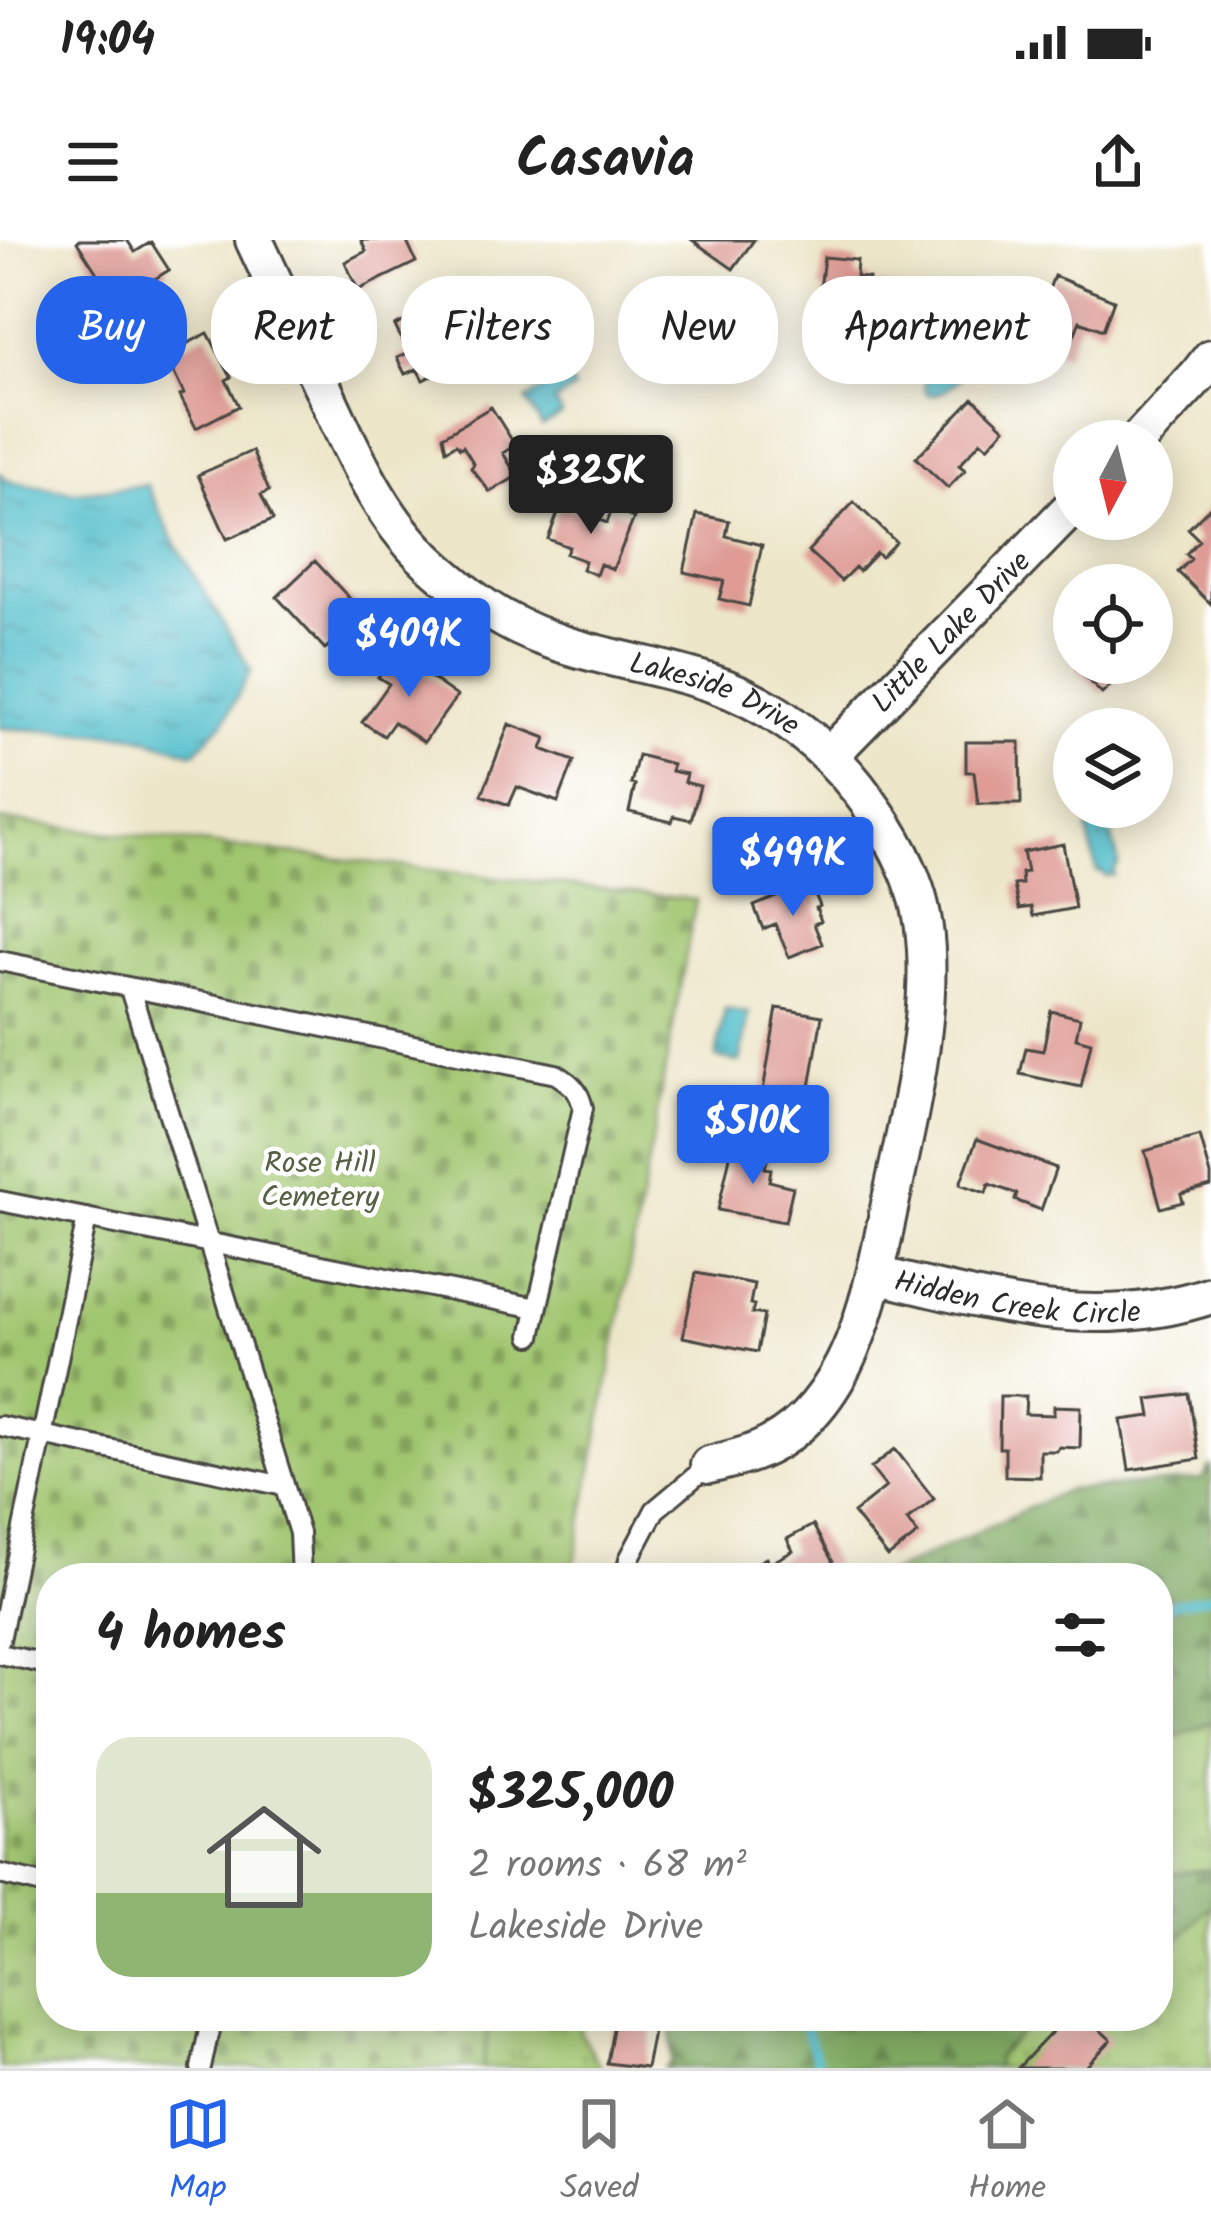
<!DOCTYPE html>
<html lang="en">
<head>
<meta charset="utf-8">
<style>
	body { margin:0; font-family:Kalam,sans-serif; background:#f6f6f6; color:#222; height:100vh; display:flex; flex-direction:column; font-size:45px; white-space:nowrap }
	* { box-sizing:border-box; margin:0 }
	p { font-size:39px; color:#767676 }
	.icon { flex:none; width:66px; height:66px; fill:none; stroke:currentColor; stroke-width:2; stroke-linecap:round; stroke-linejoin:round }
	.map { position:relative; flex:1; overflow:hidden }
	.side { position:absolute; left:36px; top:1323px; width:1137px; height:468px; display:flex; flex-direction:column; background:#fff; border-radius:48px; box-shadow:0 6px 30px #0003 }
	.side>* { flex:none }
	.top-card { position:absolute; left:36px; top:36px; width:1140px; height:108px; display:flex; gap:24px }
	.needle { width:78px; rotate:187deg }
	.controls { position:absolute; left:1053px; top:180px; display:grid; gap:24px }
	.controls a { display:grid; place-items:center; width:120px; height:120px; border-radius:50%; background:#fff; box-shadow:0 6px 30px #0003; font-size:60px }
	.price { position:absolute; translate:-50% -102px; padding:0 27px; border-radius:12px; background:#2563eb; color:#fff; font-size:39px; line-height:78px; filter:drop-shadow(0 3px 6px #0008) }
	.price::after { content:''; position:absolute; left:50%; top:72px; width:36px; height:27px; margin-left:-18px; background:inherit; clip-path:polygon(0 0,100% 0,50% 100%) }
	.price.selected { background:#222; color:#fff }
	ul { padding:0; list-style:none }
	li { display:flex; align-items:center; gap:36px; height:300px; padding:0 60px }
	li span { display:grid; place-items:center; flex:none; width:336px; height:240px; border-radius:36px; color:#555 }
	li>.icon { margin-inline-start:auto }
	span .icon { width:144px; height:144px; fill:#fffc; stroke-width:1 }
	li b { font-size:51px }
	h2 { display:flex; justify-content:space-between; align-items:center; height:144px; padding:0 60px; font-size:51px }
	.tag { padding:0 42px; border-radius:48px; background:#fff; box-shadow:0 6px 30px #0003; font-size:42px; line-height:108px }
	.tag.selected { background:#2563eb; color:#fff }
	.status { display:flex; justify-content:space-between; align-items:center; height:84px; padding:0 60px; background:#fff; direction:ltr }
	.status svg { height:33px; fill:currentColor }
	header { display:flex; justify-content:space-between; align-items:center; height:156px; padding:0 60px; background:#fff; font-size:54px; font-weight:700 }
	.tab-bar { display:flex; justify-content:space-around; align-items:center; height:168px; border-top:3px solid #e0e0e0; background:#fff; font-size:33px; color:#767676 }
	.tab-bar a { display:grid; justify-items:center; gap:6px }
	.tab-bar .selected { color:#2563eb }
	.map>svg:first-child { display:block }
</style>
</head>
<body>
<div class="status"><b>19:04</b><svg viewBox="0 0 49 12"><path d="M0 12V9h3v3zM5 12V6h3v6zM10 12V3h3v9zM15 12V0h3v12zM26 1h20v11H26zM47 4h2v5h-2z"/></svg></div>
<header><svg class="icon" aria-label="menu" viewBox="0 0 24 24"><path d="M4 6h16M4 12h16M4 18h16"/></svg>Casavia<svg class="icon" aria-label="share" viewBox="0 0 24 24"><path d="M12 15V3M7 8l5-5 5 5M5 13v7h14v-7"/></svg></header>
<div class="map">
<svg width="1211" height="1828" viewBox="0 0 1211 1828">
	<defs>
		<pattern id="grass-tufts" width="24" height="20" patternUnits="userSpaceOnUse" patternTransform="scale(3)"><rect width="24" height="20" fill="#a1c670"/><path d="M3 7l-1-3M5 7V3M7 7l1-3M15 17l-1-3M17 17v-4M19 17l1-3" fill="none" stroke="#83a15c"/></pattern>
		<pattern id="forest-firs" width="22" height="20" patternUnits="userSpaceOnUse" patternTransform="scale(3)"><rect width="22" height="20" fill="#80ab62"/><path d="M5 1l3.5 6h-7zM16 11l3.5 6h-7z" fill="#698b51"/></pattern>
		<pattern id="cemetery-stones" width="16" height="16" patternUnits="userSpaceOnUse" patternTransform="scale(3)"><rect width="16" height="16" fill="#a1c670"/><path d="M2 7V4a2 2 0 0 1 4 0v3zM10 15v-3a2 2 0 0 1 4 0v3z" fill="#83a15c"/></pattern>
		<pattern id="water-ripples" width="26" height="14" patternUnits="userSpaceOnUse" patternTransform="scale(3)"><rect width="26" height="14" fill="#50bdca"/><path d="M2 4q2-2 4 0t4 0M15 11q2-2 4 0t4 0" fill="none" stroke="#439aa4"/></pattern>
	</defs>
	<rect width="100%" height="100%" fill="#fff"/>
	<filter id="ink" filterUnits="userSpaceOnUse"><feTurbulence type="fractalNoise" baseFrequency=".00833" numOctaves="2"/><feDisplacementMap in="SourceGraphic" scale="24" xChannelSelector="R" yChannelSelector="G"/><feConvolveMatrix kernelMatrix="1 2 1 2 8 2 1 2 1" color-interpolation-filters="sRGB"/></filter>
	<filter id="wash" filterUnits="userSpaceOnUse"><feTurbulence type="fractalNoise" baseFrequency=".004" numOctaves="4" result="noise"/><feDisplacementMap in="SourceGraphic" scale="48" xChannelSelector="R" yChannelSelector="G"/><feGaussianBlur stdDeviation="2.7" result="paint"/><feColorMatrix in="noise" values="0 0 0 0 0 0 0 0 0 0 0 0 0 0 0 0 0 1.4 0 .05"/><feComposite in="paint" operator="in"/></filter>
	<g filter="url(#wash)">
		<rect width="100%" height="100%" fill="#ede6c9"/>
		<path fill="url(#grass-tufts)" stroke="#66784e" stroke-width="3" d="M1211,1482V1629L1158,1635V1505Z
			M1211,1664V1828H996L997,1817L1038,1776H1158V1721Z
			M491,1776H582L580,1792L601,1828H482Z"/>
		<path fill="url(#forest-firs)" stroke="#566b46" stroke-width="3" d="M1211,1225V1482L1158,1505V1338H879L1067,1250L1203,1240Z
			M1211,1629V1664L1158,1721V1635Z
			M672,1776H1038L997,1816L996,1828H665L672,1822Z"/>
		<path fill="url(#cemetery-stones)" stroke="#66784e" stroke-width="3" d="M0,580L696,660L572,1338H51V1776H491L482,1828H0Z"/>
		<path fill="url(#water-ripples)" stroke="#3e747a" stroke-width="3" d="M952,110L963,111L967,129C956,141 946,156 928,154L924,148L925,138Z
			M566,136L574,149L554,162L562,175L542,187L526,160Z
			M609,226L646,239L649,245L643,258L637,261L604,250L598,242L603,228Z
			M0,233L8,241L76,252L147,245L174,301L251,430L225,480L194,513L133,495L0,488Z
			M1105,582L1109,585L1119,624L1114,630V635L1105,636L1103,632H1097L1087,590L1089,586Z
			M725,769L749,773L740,822L716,818Z"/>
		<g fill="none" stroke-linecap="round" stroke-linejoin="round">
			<path stroke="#50bdca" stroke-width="9" d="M1158,1367L1211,1356
				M801,1776L819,1828"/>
		</g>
		<g id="blocks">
			<path fill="#de9c95" d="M79,0H127L135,12L151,2L169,30L116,63L77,2Z
				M361,0H406L416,22L358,50L345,22L366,11Z
				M692,0H754L733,29Z
				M824,17L857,20L856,37L869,38L868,44L897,47L891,106L877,105L878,91L822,86L825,49H820Z
				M1054,36L1114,60L1103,90L1080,81L1066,115L1029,101Z
				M434,67L453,105L441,112L449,127L423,140L417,129L405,134L397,118L408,113L395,86Z
				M208,93L231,137L226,140L239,166L196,188L180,156L184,154L165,115Z
				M973,158L1005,188L988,207L981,201L959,225L965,230L948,248L916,218Z
				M491,167L515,205L503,213L517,236L490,252L471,228L474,224L463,206L460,208L456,204L446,210L443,196Z
				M252,211L269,251L261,255L273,280L227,299L198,235Z
				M854,262L896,302L881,317L876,313L859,331L855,327L841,341L808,311Z
				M561,265L607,283L612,269L634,278L613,329L600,324L596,335L582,329L585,321L566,314L569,307L548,299Z
				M1211,266V364L1178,332L1191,319L1186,314L1199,300L1188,289Z
				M697,274L729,281L726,296L762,305L749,366L719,359L724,341L684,332Z
				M315,321L363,373L325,409L277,357Z
				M395,412L457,456L424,502L394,482L384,496L362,482L389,444L378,437Z
				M1081,423H1133L1102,454L1076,428Z
				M509,484L546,498L542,509L574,521L558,562L517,547L509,565L482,555Z
				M966,502H1020L1021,564H978L974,532H966Z
				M638,515L673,524L671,531L686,534L684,542L700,546L691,580L674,576L672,582L629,572L635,545L631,544Z
				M1063,604L1075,668L1033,676L1031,667L1019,669L1014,645L1022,644L1021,633L1027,632L1023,612Z
				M810,643L820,666L816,668L821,681L814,684L822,704L789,717L775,684L763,689L754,666Z
				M777,768L822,776L808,859L763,851Z
				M1051,771L1080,778L1076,798L1091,802L1081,847L1020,834L1026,808L1043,811Z
				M1200,896L1211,935V946L1181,954L1183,962L1161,968L1145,911Z
				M977,899L1056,928L1041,970L1015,960L1017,954L989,944L986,953L960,944Z
				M733,903L769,911L765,928L771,929L769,941L793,947L785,982L718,970Z
				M696,1033L754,1044L750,1064L754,1065L752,1073L764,1075L757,1112L683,1097Z
				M1189,1154L1199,1219L1129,1230L1121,1180L1151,1176L1148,1159Z
				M1000,1156H1026L1025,1174L1054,1175V1166L1081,1167L1080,1208L1059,1207L1057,1211H1040V1237L1005,1236V1208H999Z
				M895,1209L934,1259L907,1280L918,1294L888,1317L853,1273L886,1247L871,1228Z
				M813,1285L834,1324L817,1333L820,1338H746L742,1331L766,1318L769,1324L793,1311L787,1299Z
				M588,1776H656L646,1828L607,1823L614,1783L588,1778Z
				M1067,1776H1085L1111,1800L1085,1828H1018Z"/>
		</g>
	</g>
	<g filter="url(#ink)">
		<use href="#blocks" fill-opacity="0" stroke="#484743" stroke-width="3"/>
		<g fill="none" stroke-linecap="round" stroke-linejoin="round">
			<defs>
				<path id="service" d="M0,721L556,834C572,844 579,850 583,868L531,1096
					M130,749L299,1293L301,1338
					M0,961L537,1068
					M0,1186L284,1246
					M625,1338L629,1319L655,1270L709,1225
					M0,1400L87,978
					M0,1414L51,1425
					M0,1634L51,1646
					M201,1828L212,1776"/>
				<g id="minor">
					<path id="s1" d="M254,0C277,49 300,99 323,148C353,213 382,283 438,330C459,348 480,366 504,379C567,415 643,420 711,443C767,461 821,501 857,547C881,578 903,612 915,649C948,743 902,900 883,998C867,1078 839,1181 752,1213C739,1218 723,1221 709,1225"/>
					<path d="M1137,201L1198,135L1211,118"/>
					<path id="s2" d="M829,516L1074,265"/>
					<path id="s3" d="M876,1035C989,1062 1096,1094 1211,1055"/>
				</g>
			</defs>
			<use href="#service" stroke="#484743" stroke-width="24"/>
			<use href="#minor" stroke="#484743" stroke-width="42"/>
			<use href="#service" stroke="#fff" stroke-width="18"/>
			<use href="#minor" stroke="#fff" stroke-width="36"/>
		</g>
	</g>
	<g text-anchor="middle" stroke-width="9" stroke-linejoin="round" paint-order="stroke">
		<g font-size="30" fill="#2b2b2b" stroke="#fff">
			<text dy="10" stroke="none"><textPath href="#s2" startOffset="174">Little Lake Drive</textPath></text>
			<text dy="10" stroke="none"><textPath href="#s1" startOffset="687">Lakeside Drive</textPath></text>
			<text dy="10" stroke="none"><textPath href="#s3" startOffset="144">Hidden Creek Circle</textPath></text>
		</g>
		<g font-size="30" fill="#546143" stroke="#fff">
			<text x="320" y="932">Rose Hill<tspan x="320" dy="34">Cemetery</tspan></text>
		</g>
	</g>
</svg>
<div class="controls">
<a><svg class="needle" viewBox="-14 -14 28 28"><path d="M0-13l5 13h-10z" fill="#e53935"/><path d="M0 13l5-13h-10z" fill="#767676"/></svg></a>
<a><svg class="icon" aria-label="locate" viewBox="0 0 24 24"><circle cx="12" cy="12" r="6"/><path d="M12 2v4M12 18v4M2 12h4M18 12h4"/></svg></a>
<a><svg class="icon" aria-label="layers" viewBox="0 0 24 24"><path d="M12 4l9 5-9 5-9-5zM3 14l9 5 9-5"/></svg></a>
</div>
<b class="price selected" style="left:591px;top:297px">$325K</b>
<b class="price" style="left:409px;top:460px">$409K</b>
<b class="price" style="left:793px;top:679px">$499K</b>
<b class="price" style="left:753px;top:947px">$510K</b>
<div class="top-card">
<a class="tag selected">Buy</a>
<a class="tag">Rent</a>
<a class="tag">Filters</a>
<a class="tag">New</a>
<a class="tag">Apartment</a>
</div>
<section class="side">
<h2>4 homes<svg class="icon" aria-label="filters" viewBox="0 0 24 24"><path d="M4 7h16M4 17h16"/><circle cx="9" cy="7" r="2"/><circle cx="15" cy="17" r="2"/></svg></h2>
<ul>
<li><span style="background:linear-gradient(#dfe7d0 65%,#8fb573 0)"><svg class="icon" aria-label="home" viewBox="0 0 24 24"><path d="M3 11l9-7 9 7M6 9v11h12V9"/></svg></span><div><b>$325,000</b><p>2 rooms · 68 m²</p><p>Lakeside Drive</p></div></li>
</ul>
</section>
</div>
<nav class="tab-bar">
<a class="selected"><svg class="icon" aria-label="map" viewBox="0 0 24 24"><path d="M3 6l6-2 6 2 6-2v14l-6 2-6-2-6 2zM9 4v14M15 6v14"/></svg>Map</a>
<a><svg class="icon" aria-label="saved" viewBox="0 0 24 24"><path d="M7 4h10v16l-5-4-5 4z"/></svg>Saved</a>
<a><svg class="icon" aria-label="home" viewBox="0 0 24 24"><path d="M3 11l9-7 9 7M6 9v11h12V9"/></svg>Home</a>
</nav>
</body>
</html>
